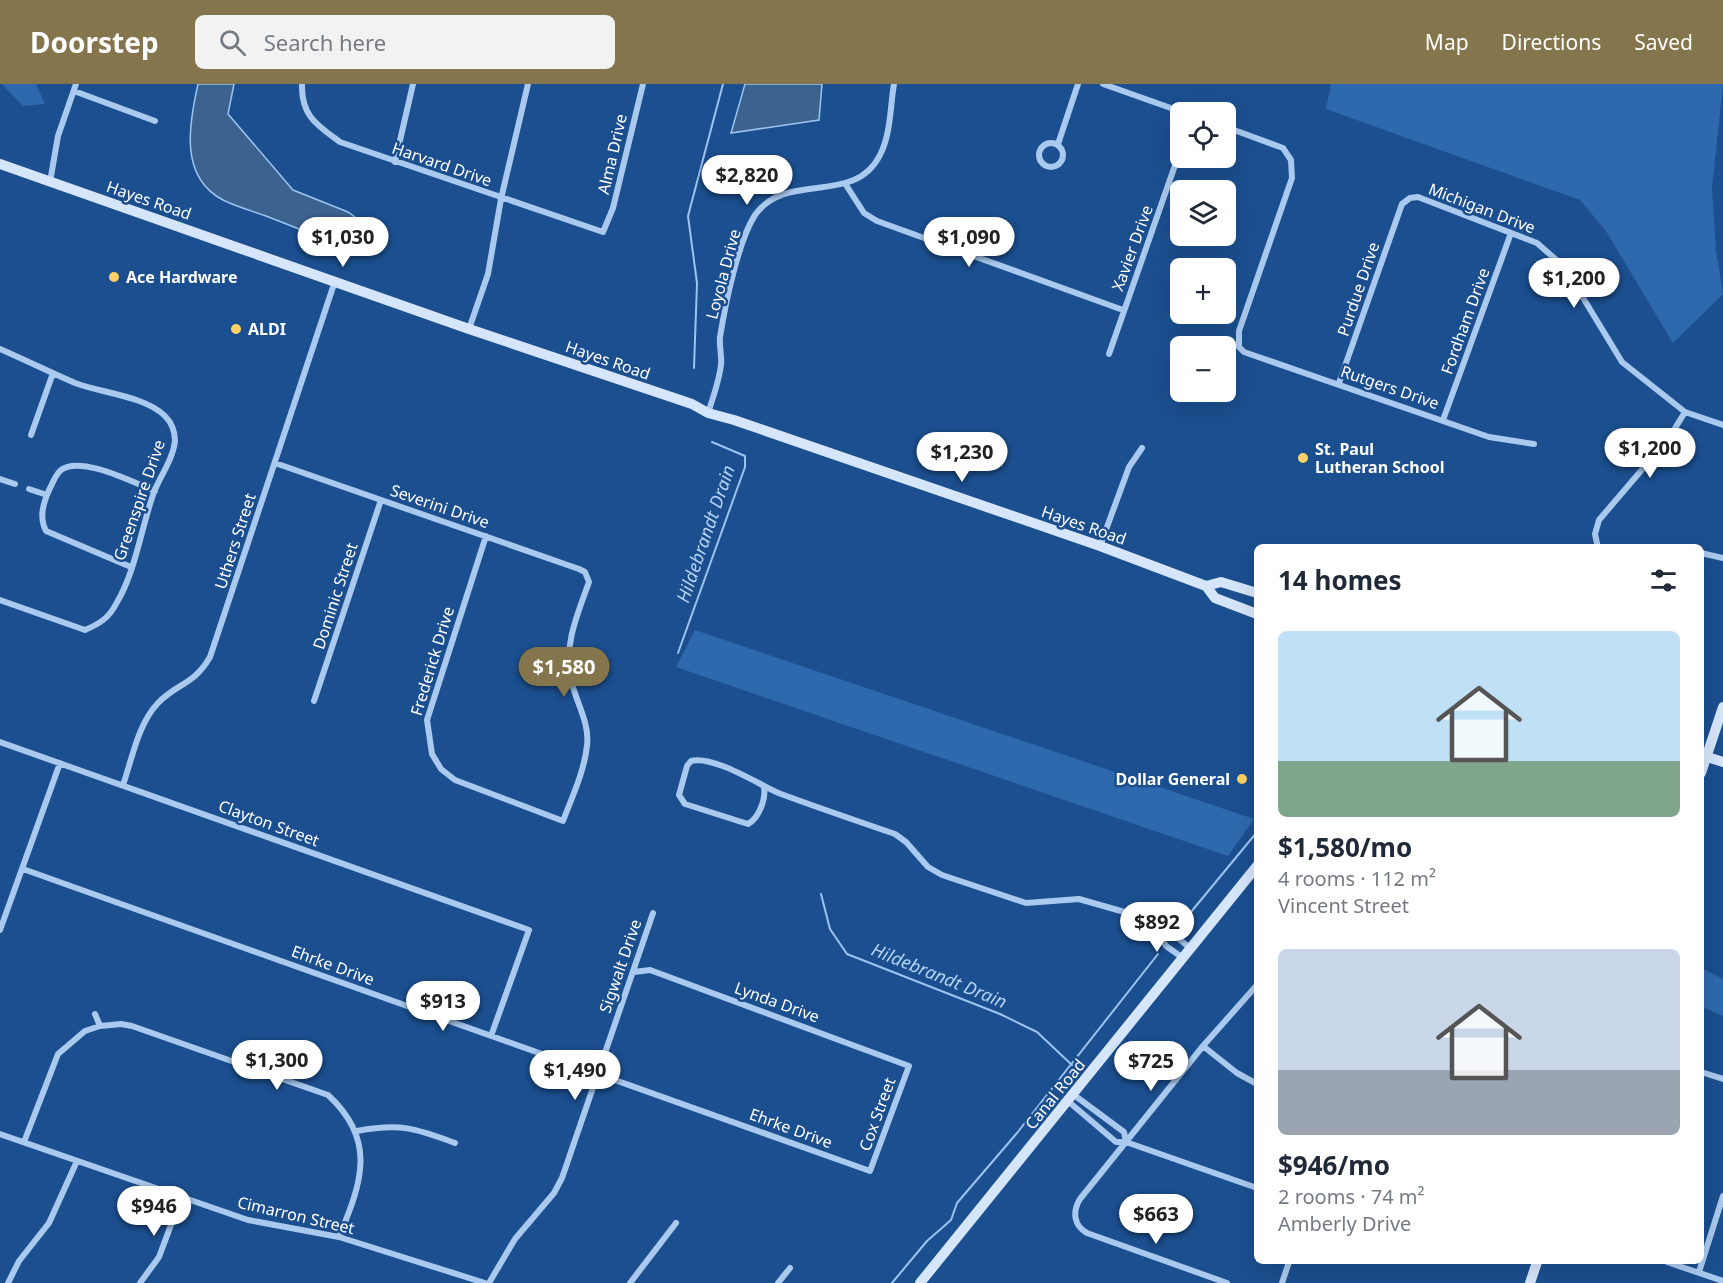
<!DOCTYPE html>
<html lang="en">
<head>
<meta charset="utf-8">
<style>
	body { margin:0; font-family:"Noto Sans",sans-serif; background:#f2f2f3; color:#1f2937; height:100vh; display:flex; flex-direction:column; font-size:22px; white-space:nowrap }
	* { box-sizing:border-box; margin:0 }
	p { font-size:20px; color:#747a83 }
	.icon { flex:none; width:33px; height:33px; fill:none; stroke:currentColor; stroke-width:2; stroke-linecap:round; stroke-linejoin:round }
	.map { position:relative; flex:1; overflow:hidden }
	.drawer { position:absolute; left:1254px; top:460px; width:450px; height:720px; display:flex; flex-direction:column; background:#fff; border-radius:9px; box-shadow:0 6px 24px #0002 }
	.drawer>* { flex:none }
	.fabs { position:absolute; left:1170px; top:18px; display:grid; gap:12px }
	.fabs a { display:grid; place-items:center; width:66px; height:66px; border-radius:9px; background:#fff; box-shadow:0 6px 24px #0002; font-size:30px }
	.price { position:absolute; translate:-50% -51px; padding:0 14px; border-radius:21px; background:#fff; color:#222; font-size:20px; line-height:39px; filter:drop-shadow(0 2px 3px #0008) }
	.price::after { content:''; position:absolute; left:50%; top:36px; width:18px; height:14px; margin-left:-9px; background:inherit; clip-path:polygon(0 0,100% 0,50% 100%) }
	.price.current { background:#84754c; color:#fff }
	ul { padding:0; list-style:none }
	li { display:grid; align-content:center; gap:12px; height:318px; padding:0 24px }
	li span { display:grid; place-items:center; height:186px; border-radius:9px; color:#555 }
	li>.icon { margin-inline-start:auto }
	span .icon { width:108px; height:108px; fill:#fffc; stroke-width:1 }
	li b { font-size:26px }
	h2 { display:flex; justify-content:space-between; align-items:center; height:72px; padding:0 24px; font-size:26px }
	header { display:flex; align-items:center; gap:36px; box-sizing:border-box; height:84px; padding:0 30px; background:#84754c; color:#fff }
	header strong { font-size:28px }
	nav { display:flex; gap:33px; margin-inline-start:auto; font-size:21px }
	.search { width:420px; height:54px; background:#f2f2f3; display:flex; align-items:center; gap:15px; box-sizing:border-box; padding:0 21px; border-radius:9px; color:#747a83; font-size:22px }
	.map>svg:first-child { display:block }
</style>
</head>
<body>
<header>
<strong>Doorstep</strong>
<div class="search"><svg class="icon" aria-label="search" viewBox="0 0 24 24"><circle cx="10" cy="10" r="6"/><path d="M15 15l6 6"/></svg>Search here</div>
<nav><a>Map</a><a>Directions</a><a>Saved</a></nav>
</header>
<div class="map">
<svg width="1723" height="1199" viewBox="0 0 1723 1199">
	<rect width="100%" height="100%" fill="#1b4f8f"/>
	<path fill="#2e69ad" d="M2,0H36L45,20L23,22Z
		M1331,0H1723L1712,104L1716,167L1723,210L1673,259L1606,147L1580,116L1326,25Z
		M695,546L1254,735L1228,772L676,583Z
		M1701,884L1723,895V932L1701,922Z"/>
	<path fill="#3c6290" stroke="#9cc4f0" stroke-width="1.5" d="M198,0H234L228,30L293,106L348,128L355,133L352,151L345,159C318,154 292,142 266,132C252,127 237,123 223,116C179,93 189,40 198,0Z
		M745,0H822L819,36L731,49Z"/>
	<g fill="none" stroke-linecap="round" stroke-linejoin="round">
		<path stroke="#9cc4f0" stroke-width="2" d="M694,284L697,199L688,132L723,0
			M678,569L745,383V372L712,358
			M821,810L830,845L847,870L1000,930L1037,948L1072,981
			M1186,834L1257,748
			M892,1199L927,1157L951,1136L957,1119L1017,1049L1158,870"/>
		<path stroke="#a9c9ee" stroke-width="6" d="M302,0C301,32 317,41 340,58L603,148L613,124L643,0
			M1103,0L1182,28
			M74,7L155,37
			M1226,43L1283,64L1291,76L1292,94L1239,247V263L1244,268L1489,353L1534,360
			M1039 71a12 12 0 1 1 24 0a12 12 0 1 1-24 0Z
			M1058,60L1078,0
			M395,78L413,0
			M50,98L58,52L76,0
			M846,101L864,129L877,137L1123,226
			M469,245L488,190L501,115L528,0
			M0,265C25,276 50,288 75,299C101,309 145,312 165,332C172,339 175,347 175,357C173,375 161,391 154,408C141,444 136,487 116,520C109,534 99,540 85,546L0,516
			M1109,270L1180,67
			M1339,299L1402,120L1410,114L1418,113L1537,159L1561,180L1571,194L1622,278L1685,328L1723,341
			M708,329C713,314 719,297 721,281C722,272 719,262 720,253C725,222 738,157 755,131C787,86 854,123 880,71C891,50 890,23 894,0
			M1443,336L1511,149
			M31,351L53,289
			M275,379C377,414 478,450 579,485L585,488L589,498C578,529 563,562 571,596C576,618 590,639 587,662C584,688 572,713 563,737L455,696L441,685L432,670L427,636L486,452
			M0,395L15,400
			M29,405L47,411
			M1100,462L1129,383L1142,364
			M1598,464L1595,450L1599,436L1669,354L1685,328
			M1665,464H1678
			M1701,469L1723,474
			M131,483L46,447C39,433 43,420 49,406C53,399 55,391 61,386C81,371 134,399 155,407
			M314,617L381,416
			M0,658L529,846L491,952
			M123,701C132,675 138,640 158,619C177,599 194,601 210,573L335,197
			M764,703C766,715 759,734 748,740L685,720L679,711L687,682L691,677C714,671 759,701 781,710C819,724 857,737 895,750L906,758L928,783L942,791L1026,819L1079,815L1135,831L1174,851L1190,864
			M23,785L870,1087L909,982L650,886L634,888
			M1155,843L1166,862L1183,874
			M0,846L60,679
			M100,942L121,940L132,942L328,1011C377,1056 362,1098 339,1153
			M1203,962L1237,989L1257,1000
			M1701,988L1723,995
			M1069,1018L1116,1058H1126L1124,1048L1074,1011
			M357,1047C400,1039 415,1044 455,1059
			M0,1050L248,1136L339,1153L485,1199
			M24,1058L58,970L85,947L100,942L95,930
			M1126,1058L1257,1104
			M1667,1178L1723,1197
			M1699,1188L1723,1112
			M8,1199L19,1177L49,1139L77,1077
			M140,1199L159,1173L181,1114
			M489,1199L515,1155L554,1109L562,1094L653,829
			M630,1199L676,1139
			M778,1199L790,1184
			M1227,1199L1087,1149C1074,1142 1072,1128 1080,1115L1203,962L1257,901
			M1282,1199L1289,1178"/>
		<path stroke="#d6e6fa" stroke-width="10" d="M0,80L469,245L692,320L708,329L734,336L1100,462L1206,502L1221,498L1257,509
			M1206,502L1215,514L1257,530
			M1701,671L1723,678
			M1701,689L1723,623
			M920,1199L1257,782
			M1530,1199L1537,1178"/>
	</g>
	<g fill="#ffd166" stroke="#1b4f8f" stroke-width="2">
		<circle cx="114" cy="193" r="6"/>
		<circle cx="236" cy="245" r="6"/>
		<circle cx="1303" cy="374" r="6"/>
		<circle cx="1242" cy="695" r="6"/>
	</g>
	<g text-anchor="middle" stroke-width="5" stroke-linejoin="round" paint-order="stroke">
		<g font-size="16" fill="#fff" stroke="#1b4f8f">
			<text transform="translate(612 70) rotate(-77)" y="6">Alma Drive</text>
			<text transform="translate(442 80) rotate(19)" y="6">Harvard Drive</text>
			<text transform="translate(149 116) rotate(19)" y="6">Hayes Road</text>
			<text transform="translate(1482 124) rotate(21)" y="6">Michigan Drive</text>
			<text transform="translate(1132 164) rotate(-70)" y="6">Xavier Drive</text>
			<text transform="translate(723 190) rotate(-75)" y="6">Loyola Drive</text>
			<text transform="translate(1358 205) rotate(-71)" y="6">Purdue Drive</text>
			<text transform="translate(1465 237) rotate(-70)" y="6">Fordham Drive</text>
			<text transform="translate(608 276) rotate(19)" y="6">Hayes Road</text>
			<text transform="translate(1390 303) rotate(19)" y="6">Rutgers Drive</text>
			<text transform="translate(139 416) rotate(-71)" y="6">Greenspire Drive</text>
			<text transform="translate(440 422) rotate(19)" y="6">Severini Drive</text>
			<text transform="translate(1084 441) rotate(19)" y="6">Hayes Road</text>
			<text transform="translate(235 457) rotate(-72)" y="6">Uthers Street</text>
			<text transform="translate(335 512) rotate(-72)" y="6">Dominic Street</text>
			<text transform="translate(432 577) rotate(-73)" y="6">Frederick Drive</text>
			<text transform="translate(269 739) rotate(20)" y="6">Clayton Street</text>
			<text transform="translate(333 881) rotate(20)" y="6">Ehrke Drive</text>
			<text transform="translate(620 882) rotate(-71)" y="6">Sigwalt Drive</text>
			<text transform="translate(777 918) rotate(20)" y="6">Lynda Drive</text>
			<text transform="translate(1055 1010) rotate(-51)" y="6">Canal Road</text>
			<text transform="translate(877 1030) rotate(-70)" y="6">Cox Street</text>
			<text transform="translate(791 1044) rotate(20)" y="6">Ehrke Drive</text>
			<text transform="translate(296 1131) rotate(13)" y="6">Cimarron Street</text>
		</g>
		<g font-size="16" font-weight="bold" fill="#fff" stroke="#1b4f8f" text-anchor="start">
			<text x="126" y="199">Ace Hardware</text>
			<text x="248" y="251">ALDI</text>
			<text x="1315" y="371">St. Paul<tspan x="1315" dy="18">Lutheran School</tspan></text>
			<text x="1230" y="701" text-anchor="end">Dollar General</text>
		</g>
		<g font-size="18" font-style="italic" fill="#b5d3f5" stroke="#1b4f8f">
			<text transform="translate(706 450) rotate(-71)" y="6">Hildebrandt Drain</text>
			<text transform="translate(939 892) rotate(22)" y="6">Hildebrandt Drain</text>
		</g>
	</g>
</svg>
<div class="fabs">
<a><svg class="icon" aria-label="locate" viewBox="0 0 24 24"><circle cx="12" cy="12" r="6"/><path d="M12 2v4M12 18v4M2 12h4M18 12h4"/></svg></a>
<a><svg class="icon" aria-label="layers" viewBox="0 0 24 24"><path d="M12 4l9 5-9 5-9-5zM3 14l9 5 9-5"/></svg></a>
<a>+</a>
<a>−</a>
</div>
<b class="price" style="left:747px;top:122px">$2,820</b>
<b class="price" style="left:343px;top:184px">$1,030</b>
<b class="price" style="left:969px;top:184px">$1,090</b>
<b class="price" style="left:1574px;top:225px">$1,200</b>
<b class="price" style="left:1650px;top:395px">$1,200</b>
<b class="price" style="left:962px;top:399px">$1,230</b>
<b class="price current" style="left:564px;top:614px">$1,580</b>
<b class="price" style="left:1157px;top:869px">$892</b>
<b class="price" style="left:443px;top:948px">$913</b>
<b class="price" style="left:277px;top:1007px">$1,300</b>
<b class="price" style="left:1151px;top:1008px">$725</b>
<b class="price" style="left:575px;top:1017px">$1,490</b>
<b class="price" style="left:154px;top:1153px">$946</b>
<b class="price" style="left:1156px;top:1161px">$663</b>
<section class="drawer">
<h2>14 homes<svg class="icon" aria-label="filters" viewBox="0 0 24 24"><path d="M4 7h16M4 17h16"/><circle cx="9" cy="7" r="2"/><circle cx="15" cy="17" r="2"/></svg></h2>
<ul>
<li><span style="background:linear-gradient(#bfe0f5 70%,#7fa58c 0)"><svg class="icon" aria-label="home" viewBox="0 0 24 24"><path d="M3 11l9-7 9 7M6 9v11h12V9"/></svg></span><div><b>$1,580/mo</b><p>4 rooms · 112 m²</p><p>Vincent Street</p></div></li>
<li><span style="background:linear-gradient(#c9d6e8 65%,#9aa5b1 0)"><svg class="icon" aria-label="home" viewBox="0 0 24 24"><path d="M3 11l9-7 9 7M6 9v11h12V9"/></svg></span><div><b>$946/mo</b><p>2 rooms · 74 m²</p><p>Amberly Drive</p></div></li>
</ul>
</section>
</div>
</body>
</html>
